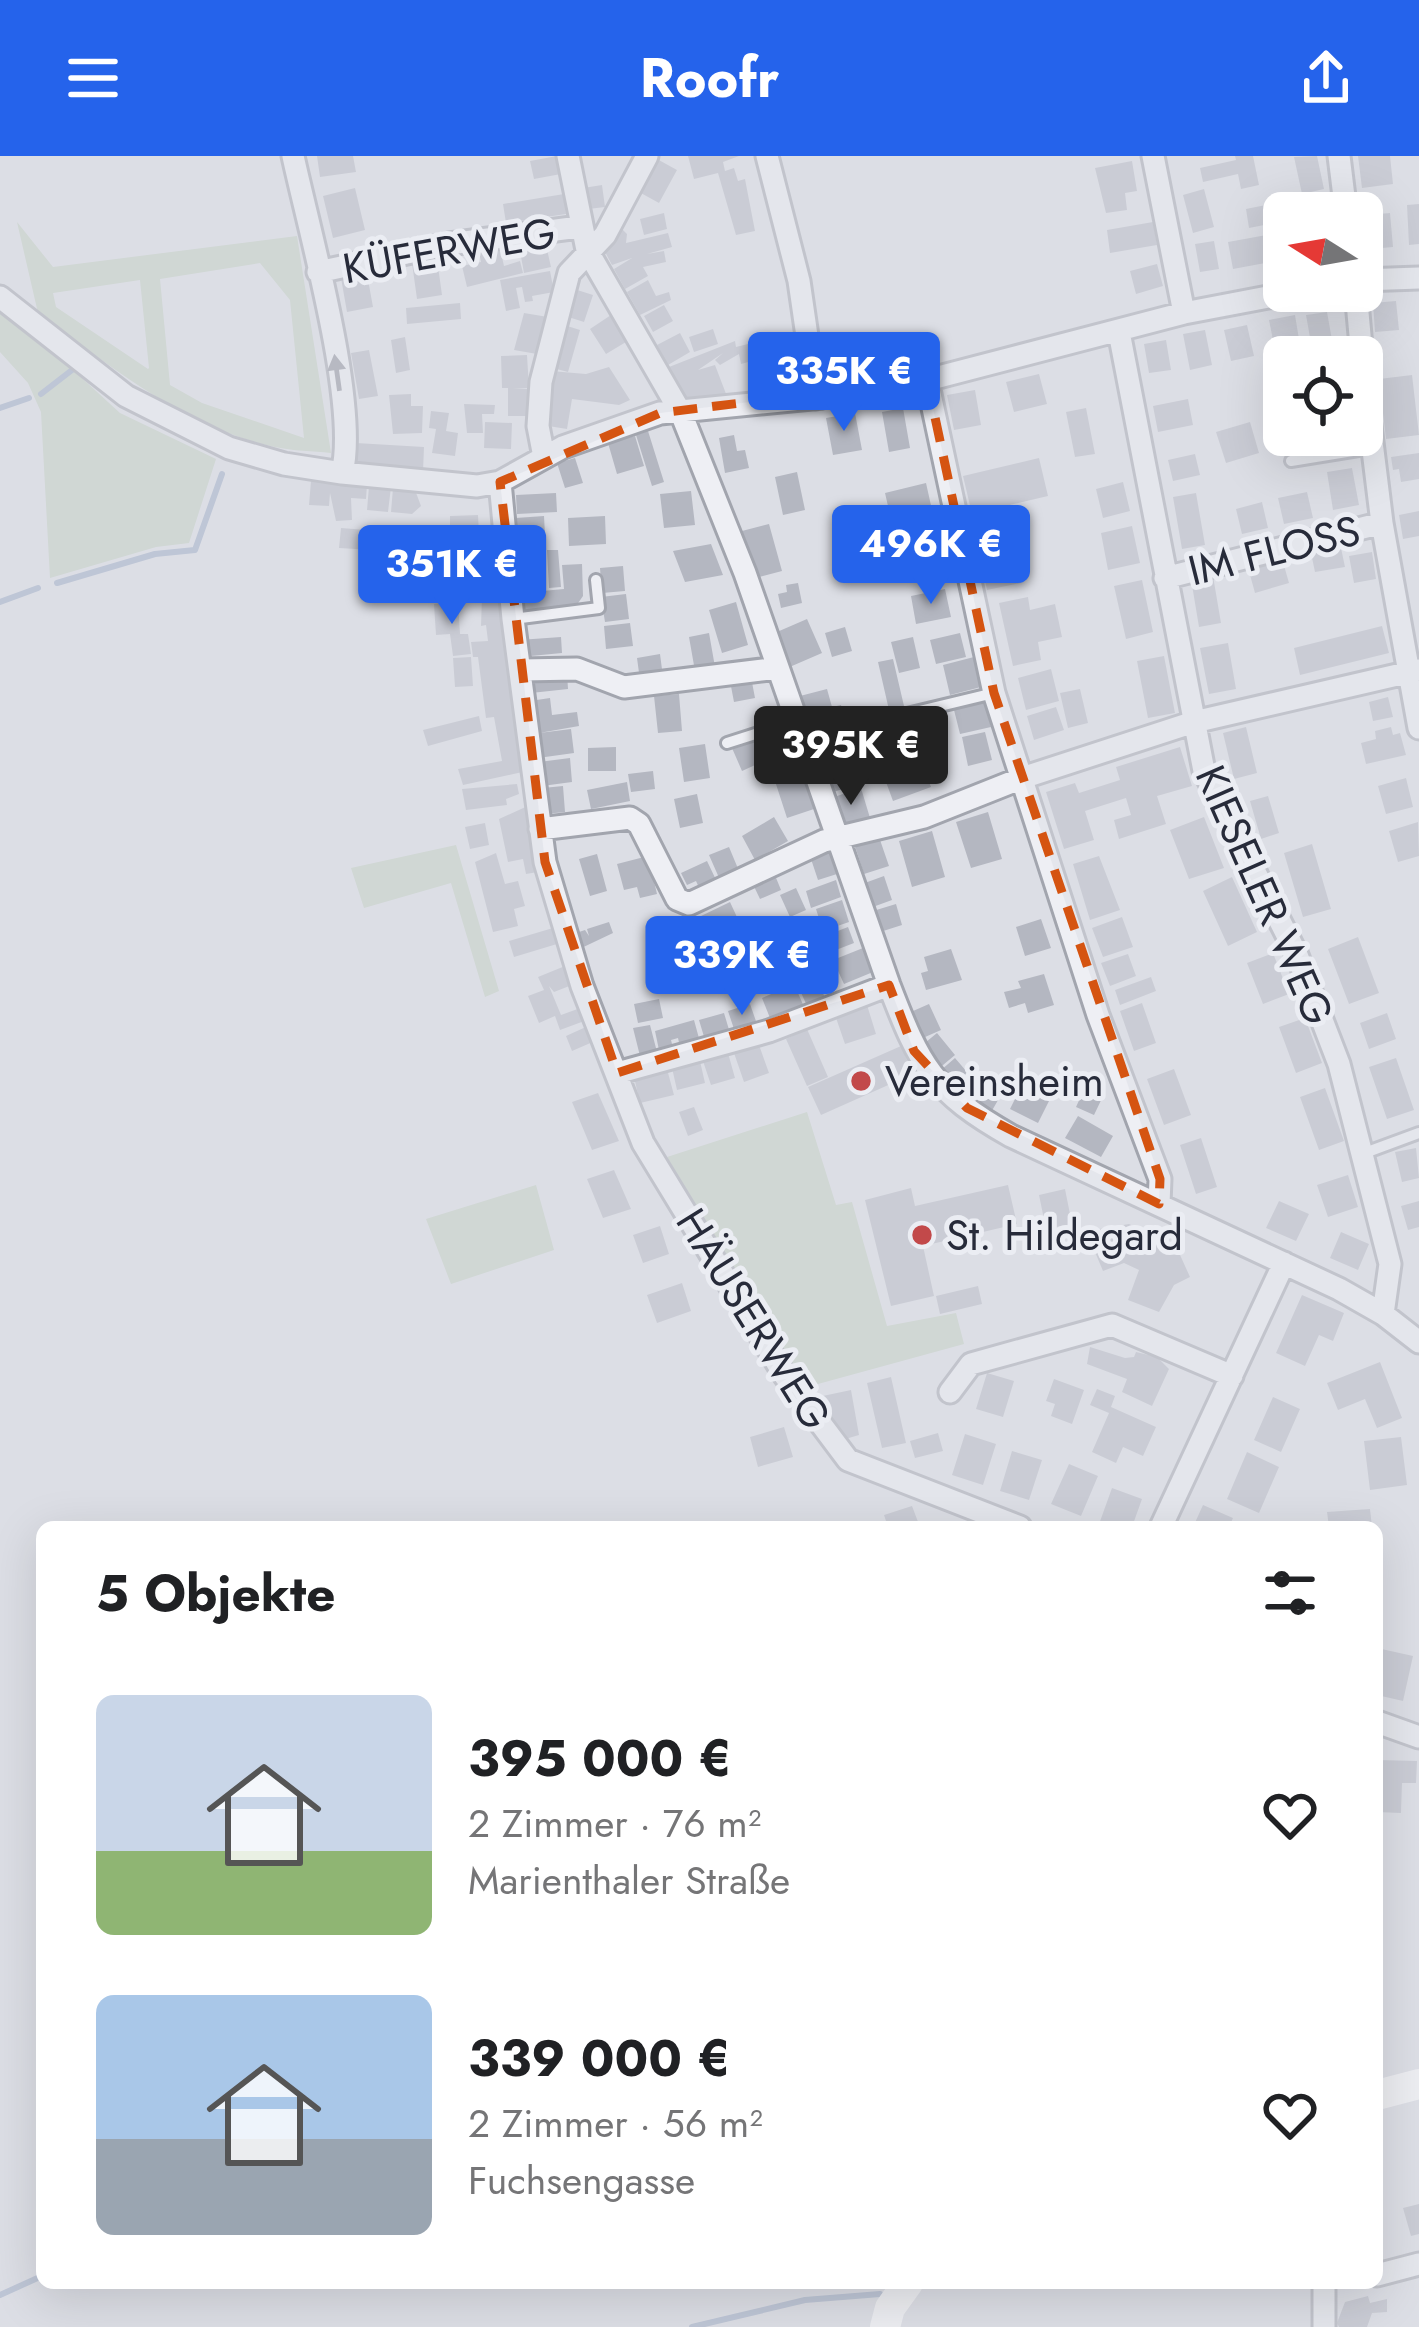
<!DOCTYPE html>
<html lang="de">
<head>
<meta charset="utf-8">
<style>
	body { margin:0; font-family:Jost,sans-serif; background:#f6f6f6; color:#202124; height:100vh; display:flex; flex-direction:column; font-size:45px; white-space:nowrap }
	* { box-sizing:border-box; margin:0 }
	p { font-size:39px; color:#757577 }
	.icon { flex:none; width:66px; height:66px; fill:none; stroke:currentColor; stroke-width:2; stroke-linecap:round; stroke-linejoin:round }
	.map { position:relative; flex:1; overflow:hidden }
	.details { position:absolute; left:36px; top:1365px; width:1347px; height:768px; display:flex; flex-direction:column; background:#fff; border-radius:18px; box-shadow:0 12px 48px #0002 }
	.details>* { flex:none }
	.needle { width:78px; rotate:281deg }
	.buttons { position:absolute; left:1263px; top:36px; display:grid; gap:24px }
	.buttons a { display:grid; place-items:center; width:120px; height:120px; border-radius:18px; background:#fff; box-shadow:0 12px 48px #0002; font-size:60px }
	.price { position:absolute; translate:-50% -102px; padding:0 27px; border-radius:12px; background:#2563eb; color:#fff; font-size:39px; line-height:78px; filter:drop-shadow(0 3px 6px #0008) }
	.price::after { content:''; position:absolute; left:50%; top:72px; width:36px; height:27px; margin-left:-18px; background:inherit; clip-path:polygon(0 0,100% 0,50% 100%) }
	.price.active { background:#222; color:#fff }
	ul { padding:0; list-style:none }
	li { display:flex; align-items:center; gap:36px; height:300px; padding:0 60px }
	li span { display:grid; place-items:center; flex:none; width:336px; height:240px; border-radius:18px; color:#555 }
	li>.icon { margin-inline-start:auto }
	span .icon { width:144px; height:144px; fill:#fffc; stroke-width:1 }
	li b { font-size:51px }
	h2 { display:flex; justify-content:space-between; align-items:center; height:144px; padding:0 60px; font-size:51px }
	header { display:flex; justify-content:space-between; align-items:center; height:156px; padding:0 60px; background:#2563eb; color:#fff; font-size:54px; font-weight:700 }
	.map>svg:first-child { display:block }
</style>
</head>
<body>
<header><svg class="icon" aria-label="menu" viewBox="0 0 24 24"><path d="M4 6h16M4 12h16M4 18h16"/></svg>Roofr<svg class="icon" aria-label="share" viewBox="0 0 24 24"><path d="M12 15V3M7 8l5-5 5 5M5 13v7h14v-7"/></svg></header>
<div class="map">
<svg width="1419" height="2171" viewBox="0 0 1419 2171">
	<rect width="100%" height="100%" fill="#dcdee5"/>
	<path fill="#c0cebe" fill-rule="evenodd" d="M17,66L53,111L297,80L331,297C313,295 293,295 275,291C183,271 112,211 38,157ZM260,107L290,144L304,282L202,247L170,229L160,123ZM140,124L149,212L148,213L56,151L53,137Z
		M0,156L72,213L120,257L216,303L189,387L156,391L50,422L41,256L28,227L0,196Z
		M456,689L499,835L485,841L451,727L364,752L351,712Z
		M807,956L836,1049L852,1046L887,1170L956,1157L964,1188L807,1231L731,1115L667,1001Z
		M536,1029L554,1094L451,1128L426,1063Z"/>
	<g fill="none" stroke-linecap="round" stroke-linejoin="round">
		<path stroke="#99a8c3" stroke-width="6" d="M41,238L72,214
			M0,252L29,242
			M57,427L155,398L195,394L222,318
			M0,446L38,432
			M0,2139L42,2120
			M692,2171L805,2144L880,2138"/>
	</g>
	<path fill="#b4b7c1" d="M317,0H353L356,16L320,21Z
		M557,0L561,18L534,23L530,5Z
		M688,0H739L723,6L725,15L734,12L738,25L745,23L755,75L736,79L718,17L694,23Z
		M1235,0H1253L1259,29L1241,33L1238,18L1203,26L1200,12L1236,4Z
		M1317,0L1324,33L1302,38L1294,1Z
		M1358,0H1390L1393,28L1362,32Z
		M657,3L677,14L659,47L639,36Z
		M1132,5L1137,35L1125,37L1127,54L1106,57L1095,12Z
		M602,29L605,51L580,54L577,33Z
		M355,32L365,74L333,82L323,40Z
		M1204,33L1214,71L1193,77L1183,39Z
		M564,38L566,58L506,67L503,48Z
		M1281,46L1284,65L1249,72L1246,53Z
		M1419,48V88L1409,89L1407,49Z
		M664,57L667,73L644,79L640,63Z
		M1390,57L1393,91L1371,93L1368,59Z
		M1153,66L1157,89L1110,97L1107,74Z
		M622,73L627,78L626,87L668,77L672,91L647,98L664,95L666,106L643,111L648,120L625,133L614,113L632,102L612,109L604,94L616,74Z
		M1277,77L1282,104L1233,113L1228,86Z
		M1214,85L1219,113L1200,116L1195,88Z
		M546,89L551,111L524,117L520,95Z
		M500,92L504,110L520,105L523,117L467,131L462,110L481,106L479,96Z
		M437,103L442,139L417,143L412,107Z
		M1157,108L1163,130L1136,138L1130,115Z
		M550,115L554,136L532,140L533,145L525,146L522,131L516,132L520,152L506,155L500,124Z
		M367,118L373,151L347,156L341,122Z
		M648,124L656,140L669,136L671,144L640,159L627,136Z
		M571,132L593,139L584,166L562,159Z
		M1396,145L1399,174L1375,176L1373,147Z
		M460,147L461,163L407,168L406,152Z
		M664,149L673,165L653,176L644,160Z
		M1327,156L1332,184L1311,187L1306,159Z
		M524,157L548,161L537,198L514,194Z
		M614,157L631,183L606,198L590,173Z
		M1295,159L1299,183L1274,189L1269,164Z
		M561,168L580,174L568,216L549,211Z
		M1247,169L1254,200L1231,205L1224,174Z
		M713,173L718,188L694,196L689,181Z
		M1205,174L1212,209L1190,214L1183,178Z
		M680,177L690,196L668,209L657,189Z
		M405,181L410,214L396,217L391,184Z
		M1166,184L1171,214L1149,217L1144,188Z
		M735,185L736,191L748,188L752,205L741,208L739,198L720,209L715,204L723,197L698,214L715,209L728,243L690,250L669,211Z
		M369,194L378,240L359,243L351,197Z
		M527,199L529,232L513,233H528V260H508V232H502L501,200Z
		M609,211L630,244L619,249L572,243L567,273L542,269L551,215L586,218Z
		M1039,218L1047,248L1014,256L1006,226Z
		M1412,219L1419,279L1386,283L1379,223Z
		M975,234L981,269L954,274L947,239Z
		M411,238V250H423L422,277L393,278L389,239Z
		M1188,243L1193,269L1158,276L1153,250Z
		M464,248L495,249L494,258H482L483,277H467Z
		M903,252L910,292L889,296L882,256Z
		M1086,252L1095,298L1075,301L1066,256Z
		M431,255L449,257L446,275L458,277L455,300L432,297L436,273L429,272Z
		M855,257L862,294L833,299L826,262Z
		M485,266L512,267L511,293L484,292Z
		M1250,266L1259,297L1226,307L1216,276Z
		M648,275L664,326L652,330L636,279Z
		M734,279L737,295L745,294L749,312L725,317L719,282Z
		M635,280L644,310L617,318L608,287Z
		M356,287L424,291L423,316L355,311Z
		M1419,297V323L1401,326L1399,313L1393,314L1391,301Z
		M1195,298L1200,319L1173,325L1168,304Z
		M575,302L583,327L565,332L557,307Z
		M1039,302L1048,340L972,358L963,320Z
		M1352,312L1359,349L1333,354L1327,316Z
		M797,316L805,354L783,359L775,321Z
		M311,325L367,329L366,343L351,342L352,364L336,365L330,337L329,350L309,349Z
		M1123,326L1130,355L1103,362L1096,333Z
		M926,327L932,354L891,363L885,337Z
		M369,330L391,331L388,356L367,354Z
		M393,332L415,334L421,350L412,358L391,356Z
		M691,335L695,369L664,372L660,338Z
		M1307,336L1313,362L1284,368L1278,342Z
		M556,337L557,356L517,358L516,339Z
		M1196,337L1205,389L1182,393L1173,341Z
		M1262,346L1268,372L1242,378L1236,353Z
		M1419,355V380L1403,383L1399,359Z
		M934,357L940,385L908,391L903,363Z
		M478,359L480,398L445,399V375H450V360Z
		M544,360L545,379L517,382L516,362Z
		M605,360L606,388L569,390L568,362Z
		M769,368L782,415L755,422L742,375Z
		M1009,369L1021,427L987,434L975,376Z
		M1132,370L1140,407L1108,414L1101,377Z
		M392,371L408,372L405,396L339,392L341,372L392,376Z
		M893,371L898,398L870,403L865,376Z
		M711,388L723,419L685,426L673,395Z
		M1341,392L1345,411L1315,416L1311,397Z
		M547,394H558L561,431L549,432Z
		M541,396L543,421L521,422L519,397Z
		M1372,396L1376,423L1354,427L1349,400Z
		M1281,399L1289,427L1255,437L1247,408Z
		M428,406H444L443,441H428Z
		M582,408L583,440L576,450L520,457L518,430L541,428L542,435L564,433L562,409Z
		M623,410L625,435L602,437L600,412Z
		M504,412L527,615L463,629L458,613L502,605L494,561L486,562L478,501H473L471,486L488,485L486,469L481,470L482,440L448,442L445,415Z
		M1213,420L1221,467L1199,471L1191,423Z
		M1142,424L1153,476L1126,483L1114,430Z
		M798,427L802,447L781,452L778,438L787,436L786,429Z
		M945,433L951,461L916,468L911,440Z
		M626,438L629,463L605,466L601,441Z
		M1028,441L1030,454L1055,448L1062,481L1038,486L1041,504L1013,510L999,447Z
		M458,446L460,478H468L471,498L453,500L450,478L436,479L434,448Z
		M736,446L748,489L722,497L709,454Z
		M807,463L822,497L785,513L770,479Z
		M630,467L633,490L606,493L604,470Z
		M1382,470L1389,497L1300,519L1294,492Z
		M845,471L852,495L832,501L825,477Z
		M709,477L715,511L695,515L689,481Z
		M960,477L966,501L936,508L930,484Z
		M561,481L562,497L520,501L519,484Z
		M913,481L920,512L899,517L891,486Z
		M1228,487L1236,533L1209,538L1200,492Z
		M660,498L663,521L640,524L637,502Z
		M1164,500L1175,557L1148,562L1137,505Z
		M471,501L473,530L455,531L453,502Z
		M974,501L981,531L950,539L943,509Z
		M893,503L904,550L889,554L878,506Z
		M1051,513L1059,545L1026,554L1018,522Z
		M567,517L568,533L531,537L530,521Z
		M751,521L755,542L734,546L730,525Z
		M827,533L832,551L841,549L851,584L831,590L835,602L823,605L816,580L806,583L797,551L803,550L800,540Z
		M1080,533L1088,567L1068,572L1060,537Z
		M679,538L682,575L658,577L654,540Z
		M1388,541L1393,561L1373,565L1369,546Z
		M550,542L552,559L577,556L579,570L539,577L571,573L574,597L538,602L530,545Z
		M984,542L991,571L960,578L953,550Z
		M1056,551L1064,574L1034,584L1027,560Z
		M479,560L482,575L428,590L423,574Z
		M1246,571L1257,617L1234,623L1223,577Z
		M1391,571L1393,579L1400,577L1406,599L1366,608L1361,587L1376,583L1375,575Z
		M767,576L777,599L742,615L732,592Z
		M985,576L992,604L968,610L962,581Z
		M911,578L916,595L887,603L882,586Z
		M705,588L710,622L684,626L679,592Z
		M616,591V615H588V592Z
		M1180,591L1192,630L1157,640L1166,668L1119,683L1114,664L1131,659L1126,642L1085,655L1094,684L1064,693L1046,636L1075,627L1079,637L1120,624L1116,611Z
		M570,602L572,626L542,630L539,606Z
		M867,610L872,624L830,637L826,624Z
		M924,612L931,631L893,645L886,626Z
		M802,613L814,653L787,662L774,622Z
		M653,615L655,633L631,636L628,618Z
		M1406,622L1413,651L1386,658L1378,630Z
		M627,626L630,645L591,653L587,634Z
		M517,628L519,638L506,643L507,649L466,654L462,633Z
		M563,630L565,656L545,658L543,632Z
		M861,632L870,662L841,672L831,642Z
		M697,638L703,667L680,672L674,643Z
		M1268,640L1279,677L1261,683L1250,645Z
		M532,648L544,715L526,718L523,703L508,706L499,663Z
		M988,656L1002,703L971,712L956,666Z
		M774,661L788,685L755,704L742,680Z
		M1204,661L1224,712L1189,723L1170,674Z
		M1418,666L1419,700L1398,706L1389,675Z
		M485,667L489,689L470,693L465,671Z
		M932,675L945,721L912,731L899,685Z
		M879,681L889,710L864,718L855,690Z
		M1312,688L1331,753L1303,761L1284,697Z
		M729,691L739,715L720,724L709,699Z
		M829,694L837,718L818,724L810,700Z
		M496,697L505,728L518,725L525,750L514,753L518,770L493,776L475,706Z
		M597,698L607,735L590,740L579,703Z
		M648,700L657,738L640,742L637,731L624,734L617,708Z
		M1099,700L1120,754L1090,764L1073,708Z
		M707,705L718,728L701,736L696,725L687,729L681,717Z
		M772,712L781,734L760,743L750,722Z
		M884,720L892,744L870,752L862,728Z
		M1232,721L1257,776L1228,790L1203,735Z
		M836,724L841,741L811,752L806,735Z
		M796,732L806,754L790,761L780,739Z
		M842,744L849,766L823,775L816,753Z
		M730,746L742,772L714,786L701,760Z
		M896,748L902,769L880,776L873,755Z
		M1122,761L1133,791L1103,801L1092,772Z
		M812,763L818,776L790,789L784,776Z
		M1041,763L1051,792L1025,800L1016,771Z
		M609,766L613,777L573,796L567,780L585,774L589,780L587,773Z
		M848,771L854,787L823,799L817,783Z
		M553,772L557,788L514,801L509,785Z
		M697,779L711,816L698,821L684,784Z
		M1358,781L1379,837L1349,848L1328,793Z
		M863,792L873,816L844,828L833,804Z
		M951,793L962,824L926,834L921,817L928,815L924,801Z
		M1273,797L1289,838L1263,848L1247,807Z
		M1128,798L1136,820L1110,830L1101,807Z
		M565,810L572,829L554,836L549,830L561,859L583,851L587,864L560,874L555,860L539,867L528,840L544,834L538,821Z
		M1044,818L1054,849L1028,857L1025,847L1009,852L1004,836L1021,832L1018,825Z
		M1151,821L1156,835L1120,849L1115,834Z
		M816,822L826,844L808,852L798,830Z
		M794,828L805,853L772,867L762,842Z
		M659,843L663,862L638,867L634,848Z
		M1142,847L1156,887L1134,895L1120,855Z
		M750,848L757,868L735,876L728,855Z
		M929,848L941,874L916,885L904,859Z
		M867,849L876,878L845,888L835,859Z
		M724,857L730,877L705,884L699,864Z
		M1387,857L1396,883L1369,893L1360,867Z
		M1305,862L1322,907L1296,917L1279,871Z
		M694,864L700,886L680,891L678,882L671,884L673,892L659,894L655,875Z
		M650,869L657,896L640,900L633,872Z
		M588,870L595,885L572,895L566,880Z
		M807,873L828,921L807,930L786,883Z
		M937,877L955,899L937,914L920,891Z
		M759,889L769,917L744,926L734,897Z
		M901,890L913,918L821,959L808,931Z
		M728,897L735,922L711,929L703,905Z
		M955,902L973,923L957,936L940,915Z
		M1396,902L1414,954L1387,963L1369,911Z
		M700,905L705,927L677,934L672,912Z
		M667,913L674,939L640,947L634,921Z
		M1174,913L1191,959L1164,969L1147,923Z
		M980,926L1001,939L990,958L968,944Z
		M1087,927L1105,936L1094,959L1076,951Z
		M1021,931L1049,945L1038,967L1010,953Z
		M1325,932L1344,985L1319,994L1300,941Z
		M598,937L619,985L592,994L572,946Z
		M694,951L703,974L688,980L679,956Z
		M1078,960L1113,980L1101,1001L1065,982Z
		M1201,982L1217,1031L1196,1038L1180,989Z
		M1416,992L1419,1022L1402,1026L1395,996Z
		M614,1014L631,1053L603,1062L587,1023Z
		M1348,1019L1358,1051L1328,1061L1317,1029Z
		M1008,1029L1017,1068L923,1090L934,1140L891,1150L865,1044L911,1032L915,1050Z
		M1065,1033L1072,1068L1046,1073L1039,1039Z
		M1279,1045L1309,1058L1296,1085L1266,1072Z
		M1419,1045V1071L1408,1074L1401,1050Z
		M1129,1068L1176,1090L1190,1121L1174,1129L1159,1156L1128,1144L1139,1114L1124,1107L1103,1115L1095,1096L1099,1073Z
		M660,1070L669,1098L643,1107L633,1079Z
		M1341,1076L1369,1088L1358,1114L1330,1102Z
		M682,1127L691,1155L657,1167L647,1139Z
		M978,1130L982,1148L940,1158L936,1140Z
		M1302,1139L1344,1157L1333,1185L1319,1179L1305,1210L1276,1197Z
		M1090,1191L1125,1202L1134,1201L1136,1196L1157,1201L1169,1213L1152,1250L1122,1236L1127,1223L1087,1208Z
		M1380,1206L1402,1262L1377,1272L1365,1243L1338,1254L1327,1227Z
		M987,1217L1014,1225L1003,1261L976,1253Z
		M891,1221L906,1287L882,1292L867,1227Z
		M1054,1223L1084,1234L1072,1268L1051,1260L1055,1248L1046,1245Z
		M1097,1233L1115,1240L1111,1251L1156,1271L1143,1300L1123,1291L1116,1307L1092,1296L1109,1257L1090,1249Z
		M851,1234L859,1279L842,1284L818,1241Z
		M1273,1241L1300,1253L1281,1296L1254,1284Z
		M784,1271L793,1301L758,1311L750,1281Z
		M938,1277L943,1295L915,1302L910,1285Z
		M965,1278L996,1288L983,1329L952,1319Z
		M1401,1281L1407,1329L1370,1334L1364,1285Z
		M1012,1295L1042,1304L1029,1344L1000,1335Z
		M1247,1296L1279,1311L1259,1357L1227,1343Z
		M1069,1308L1098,1320L1081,1360L1051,1348Z
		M1112,1332L1142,1343L1132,1371H1098Z
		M1203,1349L1233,1362L1229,1371H1193Z
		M912,1350L920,1371H888L884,1359Z
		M1370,1353L1372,1371H1329L1327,1356Z
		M1377,1492L1413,1500L1403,1545L1377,1539Z
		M1377,1604L1417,1605L1416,1627H1402L1401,1657L1377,1656Z
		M1419,2048V2078L1411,2080L1403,2052Z
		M1368,2140L1370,2147L1387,2143V2156L1372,2157L1367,2171H1339L1337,2167L1345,2146Z"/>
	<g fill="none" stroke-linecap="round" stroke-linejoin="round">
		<defs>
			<path id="service" d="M1291,305L1371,292
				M885,410L961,390
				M513,463L599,452L596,424
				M886,563L994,537
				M727,587L796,565
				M1362,998L1419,977"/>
			<path id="minor" d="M293,0C309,74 359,250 342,317
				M568,0L587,94L681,257L745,417L889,829C920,910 933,936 1011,980L1339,1133L1383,1158L1419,1186
				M767,0L799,125L816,242
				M1153,0L1184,157
				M1339,0L1346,57
				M318,116L449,88L579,71
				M1362,124L1419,122
				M1356,135L1362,201
				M0,141L126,240L229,292L284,308L342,317L477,330L500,326L563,291L660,257L822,241L927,224L1184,157L1300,135
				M1119,176L1204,615L1297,799L1339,908L1390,1108L1383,1158
				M1362,205L1382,367L1419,572
				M927,224L994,537L1098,859L1160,1023L1159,1048
				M544,301L538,270L541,226L569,117L605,79L647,0
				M500,326L513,463L545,706L582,830L643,987L785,1220L848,1304L1020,1371
				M1165,422L1382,367
				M521,514L577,513L624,531L778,512
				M540,673L630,662L639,668L677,743L689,748L824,685L924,661L1022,622L1194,566L1419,514
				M617,917L769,875L889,829
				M950,1236L971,1208L1112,1169L1232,1220
				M1161,1371L1284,1107
				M1377,1566L1419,1581
				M1377,2119L1419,2108
				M1324,2171V2127"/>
		</defs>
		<use href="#service" stroke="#a2a5ae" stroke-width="16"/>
		<use href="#minor" stroke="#a2a5ae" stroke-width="27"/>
		<use href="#service" stroke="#eeeff4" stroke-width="10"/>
		<use href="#minor" stroke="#eeeff4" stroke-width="21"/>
		<path stroke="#fff" stroke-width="30" d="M1377,1939L1419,1928
			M885,2171L890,2152L908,2127"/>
	</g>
	<defs><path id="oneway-solid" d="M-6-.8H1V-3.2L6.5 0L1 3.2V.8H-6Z" transform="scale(3)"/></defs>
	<use fill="#8a8d97" href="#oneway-solid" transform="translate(337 217) rotate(-98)"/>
	<path d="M0 0H1419V2171H0ZM927,224L994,537L1160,1023L1159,1048L967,952L914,895L889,829L617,917L545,706L500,326L660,257Z" fill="#dcdee5" fill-opacity=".55" fill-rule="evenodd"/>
	<path fill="none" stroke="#d55411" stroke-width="9" stroke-dasharray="24 15" stroke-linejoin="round" d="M927,224L994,537L1160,1023L1159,1048L967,952L914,895L889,829L617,917L545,706L500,326L660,257Z"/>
	<g fill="#c2494a" stroke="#ebedf3" stroke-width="4.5">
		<circle cx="861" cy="925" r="12"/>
		<circle cx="922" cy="1079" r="12"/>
	</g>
	<g text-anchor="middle" stroke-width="10" stroke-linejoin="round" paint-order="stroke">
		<g font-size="42" fill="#272b3a" stroke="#ebedf3">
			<text transform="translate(449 94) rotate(-10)" y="15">KÜFERWEG</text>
			<text transform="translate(1274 394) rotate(-14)" y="15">IM FLOSS</text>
			<text transform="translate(1265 739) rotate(66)" y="15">KIESELER WEG</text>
			<text transform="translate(754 1163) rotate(58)" y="15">HÄUSERWEG</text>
		</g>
		<g font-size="42" fill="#272b3a" stroke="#ebedf3" text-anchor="start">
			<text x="885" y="940">Vereinsheim</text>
			<text x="946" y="1094">St. Hildegard</text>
		</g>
	</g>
</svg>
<div class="buttons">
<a><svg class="needle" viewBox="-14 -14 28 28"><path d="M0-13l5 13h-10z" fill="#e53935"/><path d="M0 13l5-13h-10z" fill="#757577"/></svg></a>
<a><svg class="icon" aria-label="locate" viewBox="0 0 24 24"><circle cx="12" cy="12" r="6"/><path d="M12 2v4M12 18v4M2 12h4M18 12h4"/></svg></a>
</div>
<b class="price" style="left:844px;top:278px">335K €</b>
<b class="price" style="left:931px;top:451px">496K €</b>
<b class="price" style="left:452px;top:471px">351K €</b>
<b class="price active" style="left:851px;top:652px">395K €</b>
<b class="price" style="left:742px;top:862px">339K €</b>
<section class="details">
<h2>5 Objekte<svg class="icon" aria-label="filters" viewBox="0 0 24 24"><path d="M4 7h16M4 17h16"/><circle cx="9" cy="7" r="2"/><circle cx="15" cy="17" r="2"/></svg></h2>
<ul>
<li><span style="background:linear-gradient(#c9d6e8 65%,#8fb573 0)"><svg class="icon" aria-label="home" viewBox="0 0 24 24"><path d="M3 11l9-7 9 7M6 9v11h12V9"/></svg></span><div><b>395 000 €</b><p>2 Zimmer · 76 m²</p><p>Marienthaler Straße</p></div><svg class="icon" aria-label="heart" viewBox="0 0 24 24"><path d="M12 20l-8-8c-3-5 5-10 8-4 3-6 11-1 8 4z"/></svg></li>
<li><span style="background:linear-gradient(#a9c7e8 60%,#9aa5b1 0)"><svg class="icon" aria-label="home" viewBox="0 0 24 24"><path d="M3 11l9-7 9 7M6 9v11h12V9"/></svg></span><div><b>339 000 €</b><p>2 Zimmer · 56 m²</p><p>Fuchsengasse</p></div><svg class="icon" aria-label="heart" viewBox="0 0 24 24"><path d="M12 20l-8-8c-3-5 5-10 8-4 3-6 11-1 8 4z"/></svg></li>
</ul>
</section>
</div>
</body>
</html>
